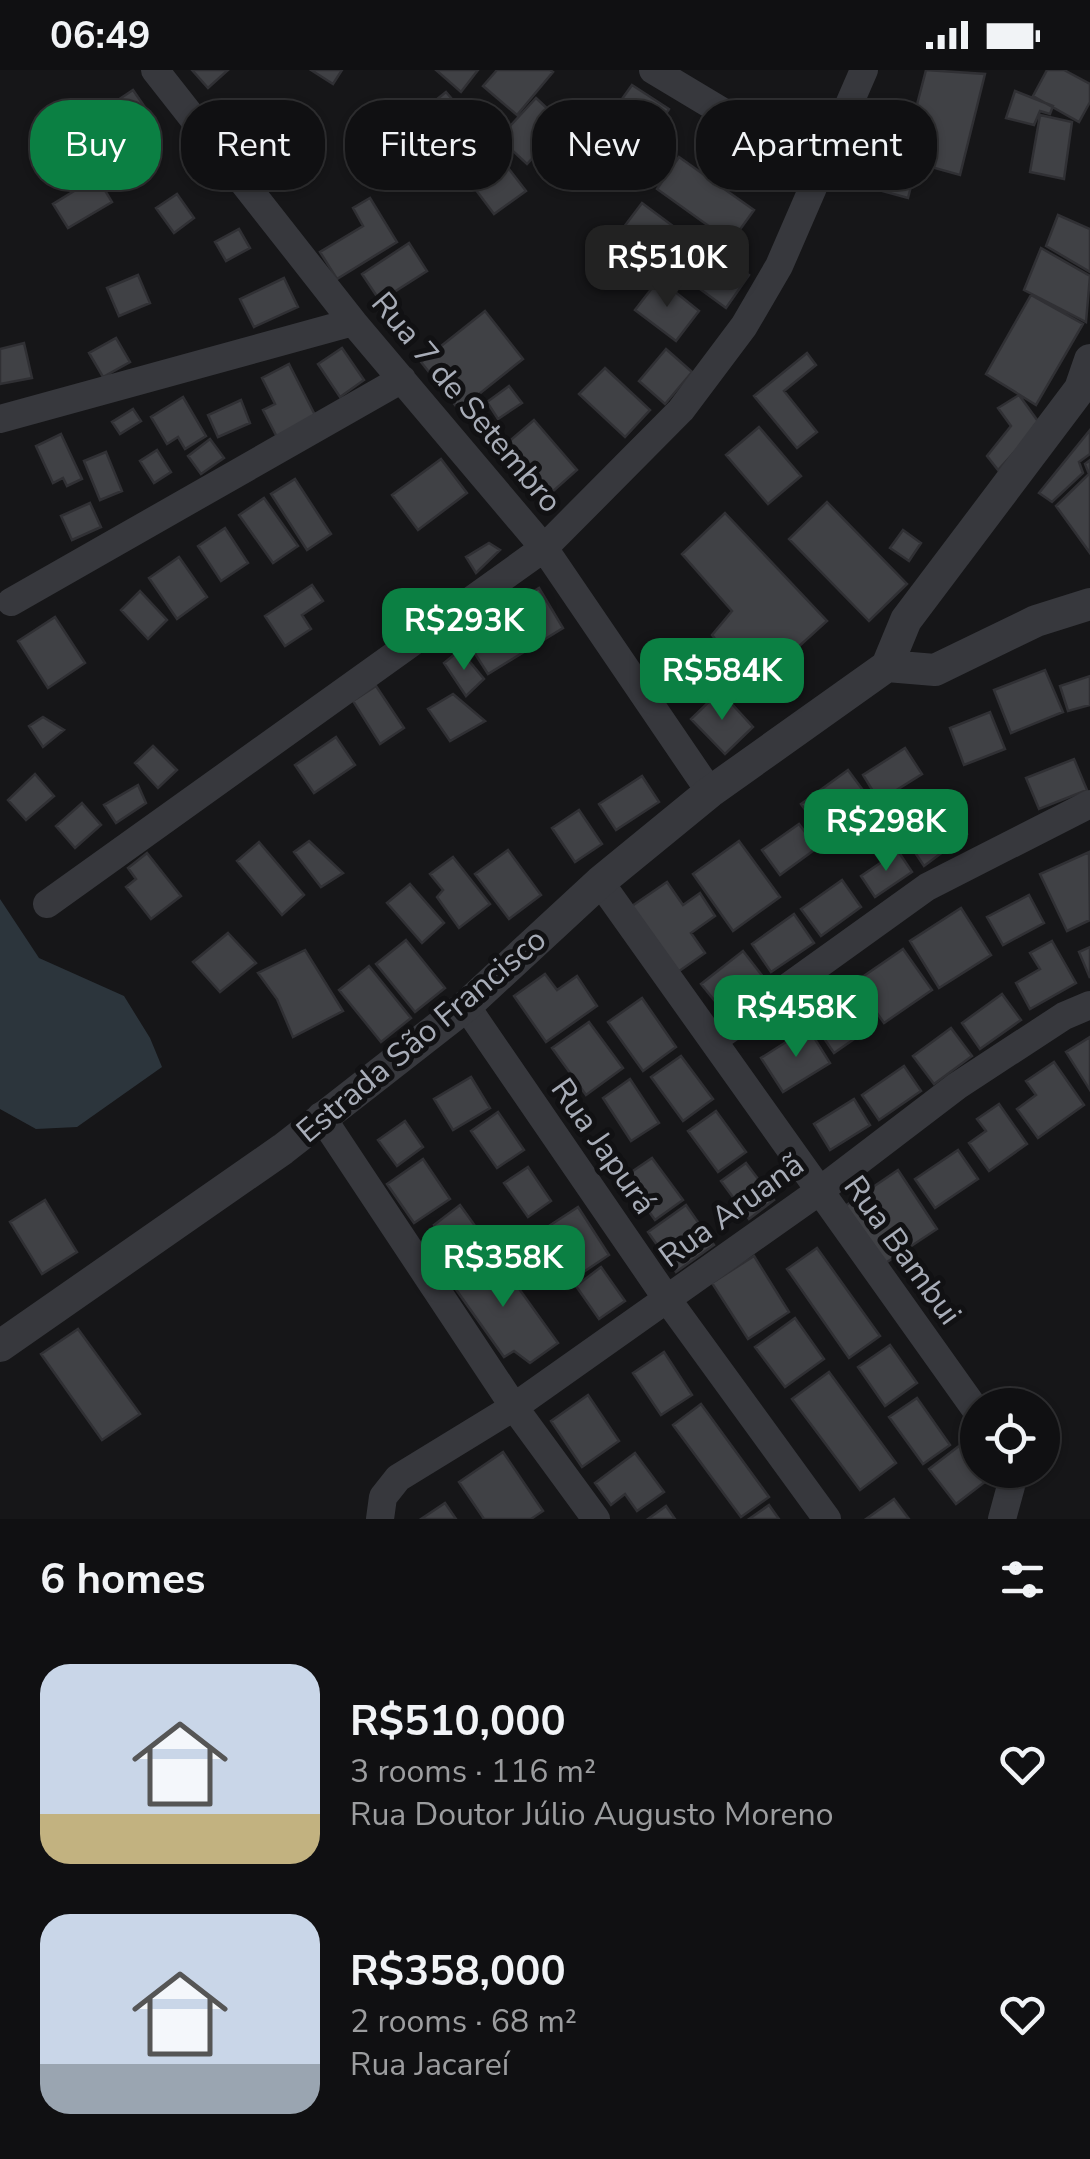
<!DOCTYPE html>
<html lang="en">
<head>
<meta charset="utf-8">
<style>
	body { margin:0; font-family:"Nunito Sans",sans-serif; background:#19191b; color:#f1f3f6; height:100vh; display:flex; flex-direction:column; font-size:38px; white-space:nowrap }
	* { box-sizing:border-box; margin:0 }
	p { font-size:32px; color:#9c9d9f }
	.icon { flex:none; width:55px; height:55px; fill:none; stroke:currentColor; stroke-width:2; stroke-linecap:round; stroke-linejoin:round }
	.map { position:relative; height:1449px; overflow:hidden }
	.sheet { display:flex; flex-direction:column; background:#101012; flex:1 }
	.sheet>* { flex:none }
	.guide { position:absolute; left:30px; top:30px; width:1030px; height:90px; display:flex; gap:20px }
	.tools { position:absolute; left:960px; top:1318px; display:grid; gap:20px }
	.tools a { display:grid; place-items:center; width:100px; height:100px; border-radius:50%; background:#101012; box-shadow:0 2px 8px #0004,0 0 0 2px #303032; font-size:50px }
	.price { position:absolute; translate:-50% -85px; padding:0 22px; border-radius:20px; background:#0b8043; color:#fff; font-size:32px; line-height:65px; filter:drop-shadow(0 2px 5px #0008) }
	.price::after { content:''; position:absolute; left:50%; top:60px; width:30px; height:22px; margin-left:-15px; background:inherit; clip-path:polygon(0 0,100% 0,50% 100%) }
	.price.active { background:#222; color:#fff }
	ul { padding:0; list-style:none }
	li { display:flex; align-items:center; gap:30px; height:250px; padding:0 40px }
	li span { display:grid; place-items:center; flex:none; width:280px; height:200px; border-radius:30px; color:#555 }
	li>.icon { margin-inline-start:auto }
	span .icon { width:120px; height:120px; fill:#fffc; stroke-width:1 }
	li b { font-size:42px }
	h2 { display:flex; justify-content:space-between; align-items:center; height:120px; padding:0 40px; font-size:42px }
	.chip { padding:0 35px; border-radius:40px; background:#101012; box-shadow:0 2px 8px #0004,0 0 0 2px #303032; font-size:35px; line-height:90px }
	.chip.active { background:#0b8043; color:#fff }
	.status { display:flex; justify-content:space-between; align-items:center; height:70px; padding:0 50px; background:#101012; direction:ltr }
	.status svg { height:28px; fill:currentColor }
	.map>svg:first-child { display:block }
</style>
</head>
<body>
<div class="status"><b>06:49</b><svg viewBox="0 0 49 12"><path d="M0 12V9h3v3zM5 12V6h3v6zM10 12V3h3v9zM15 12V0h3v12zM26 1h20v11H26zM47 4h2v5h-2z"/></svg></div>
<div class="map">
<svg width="1090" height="1449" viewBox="0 0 1090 1449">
	<rect width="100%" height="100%" fill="#161618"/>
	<path fill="#2c353c" d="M0,829L39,888L124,926L150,968L162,997L77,1057L36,1059L0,1039Z"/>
	<path fill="#404145" stroke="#303034" stroke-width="2.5" d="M192,0H228L208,18Z
		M311,0H342L333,14Z
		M436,0H478L461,22Z
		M497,0H550L553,2L517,45L483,16Z
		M926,0L985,4L960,105L917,93L908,128L868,117L875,91L866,88L879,36L914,46Z
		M1047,0H1064L1090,14V32L1079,52L1033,26Z
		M632,15L669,39L654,62L617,36Z
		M133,20L153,49L118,73L97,44Z
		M1015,21L1053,36L1050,44L1040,41L1034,55L1006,48Z
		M446,22L482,64L457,85L421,42Z
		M536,28L564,54L527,94L499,68Z
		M252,39L270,59L251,76L233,56Z
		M613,41L647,61L630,90L595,70Z
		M1040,45L1072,52L1064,109L1030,102Z
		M495,81L526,121L494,144L464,104Z
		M679,87L754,140L731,172L657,119Z
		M97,107L112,132L68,158L53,134Z
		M177,124L194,148L174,163L156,138Z
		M370,128L397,172L337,209L320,182L363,156L353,138Z
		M642,133L681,162L644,211L605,182Z
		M1058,145L1090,159V202L1046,176Z
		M239,159L250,178L226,191L215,172Z
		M701,171L749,205L726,238L678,203Z
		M409,173L427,201L380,231L362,204Z
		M1041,178L1090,206L1086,252L1024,220Z
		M138,205L150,233L119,246L107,218Z
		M284,208L298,237L254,257L240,229Z
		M659,209L699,241L676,271L635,240Z
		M1031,225L1083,254L1036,335L986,304Z
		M485,241L523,289L459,340L421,292Z
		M116,268L130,292L103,307L89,283Z
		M24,273L32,308L0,314V279Z
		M342,278L364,310L340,327L318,294Z
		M666,279L692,302L665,334L639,311Z
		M807,283L816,295L784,321L817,362L797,378L754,326Z
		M289,294L317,349L278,369L263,340L275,334L262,308Z
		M605,298L650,340L625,367L579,324Z
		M509,316L522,333L498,349L487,332Z
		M1019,325L1040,354L998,400L987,386L1011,356L998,338Z
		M183,327L206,366L185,379L178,367L167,374L151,347Z
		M241,330L250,353L218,367L208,345Z
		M133,339L141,351L120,364L112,352Z
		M534,350L577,400L542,431L498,381Z
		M759,357L801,406L768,434L726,385Z
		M1090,360V384L1079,392L1083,403L1052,432L1039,423Z
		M61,364L82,409L67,416L63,408L53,413L36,376Z
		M210,369L224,388L201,404L188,386Z
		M157,380L171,402L154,413L140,391Z
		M106,382L122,421L100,430L84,391Z
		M441,389L467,423L418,460L392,425Z
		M1090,390V483L1056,436L1089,404L1085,394Z
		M295,409L331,464L307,480L271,424Z
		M264,428L298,476L273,493L239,445Z
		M827,432L907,514L869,551L789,469Z
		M90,433L101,457L72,470L61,446Z
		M725,443L827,551L754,617L712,565L732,541L682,484Z
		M225,458L248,493L221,511L198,476Z
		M903,460L921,473L909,491L890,478Z
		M489,473L500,480L476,503L466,487Z
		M179,487L207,527L177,549L149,508Z
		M312,515L323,531L302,545L311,559L285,576L265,546Z
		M539,518L563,558L488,604L463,565Z
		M140,521L167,550L148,569L121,540Z
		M55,547L85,593L48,618L18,571Z
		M460,580L484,609L466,626L444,593Z
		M1045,600L1063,642L1011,663L994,620Z
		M1090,606V635L1068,641L1060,616Z
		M376,616L404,658L380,674L353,631Z
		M720,621L753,657L725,684L691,649Z
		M453,624L485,651L450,671L428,639Z
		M990,642L1005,679L964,695L950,658Z
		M43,647L64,660L43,677L29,656Z
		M336,667L355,695L314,723L295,695Z
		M153,676L177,700L158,718L135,693Z
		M905,678L922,704L879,731L863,705Z
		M1074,689L1087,720L1039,739L1026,708Z
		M848,700L882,746L834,780L801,734Z
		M35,704L54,726L26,750L8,730Z
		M642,706L659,732L616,760L599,734Z
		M138,715L146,733L116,753L104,735Z
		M82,733L101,755L75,778L56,756Z
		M579,740L602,774L575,792L552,758Z
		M951,742L967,764L924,796L908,772Z
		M799,754L817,778L780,805L762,780Z
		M309,771L343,803L321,817L294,782Z
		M739,771L780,827L733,861L693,804Z
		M259,772L304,825L282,845L237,791Z
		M508,780L541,825L509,849L475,804Z
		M898,781L912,802L875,827L861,806Z
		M1089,782L1090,850L1067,861L1040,804Z
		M147,783L181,826L151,849L126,817L136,809L128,798Z
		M453,787L490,834L459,858L437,827L443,820L430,804Z
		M842,810L861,837L821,866L801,839Z
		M667,812L683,835L700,823L715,846L691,863L705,883L675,904L629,838Z
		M410,814L444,853L422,873L387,833Z
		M1029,825L1044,853L1003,875L987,847Z
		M961,838L991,885L939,918L910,871Z
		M794,844L814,873L771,902L752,874Z
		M228,863L256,893L220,922L193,892Z
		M406,870L445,918L415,942L376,894Z
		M1052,871L1076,913L1030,939L1016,913L1040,899L1030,883Z
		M1090,877V908L1079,882Z
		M903,879L932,920L884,953L855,912Z
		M305,880L343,941L293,967L277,929L258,903Z
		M743,881L764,908L723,941L701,914Z
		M369,896L411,948L381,972L339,920Z
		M545,904L557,920L577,906L597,936L546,972L514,926Z
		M847,918L873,956L834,983L808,945Z
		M1002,924L1021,950L980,979L962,953Z
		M642,928L676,977L643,1001L608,952Z
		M589,952L623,998L586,1025L552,978Z
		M808,958L830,993L783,1022L761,988Z
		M951,958L972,986L934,1014L913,986Z
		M1090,967V1020L1066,982Z
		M681,986L713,1029L683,1051L651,1007Z
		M1054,992L1084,1035L1038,1068L1017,1039L1036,1025L1026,1011Z
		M904,996L921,1021L879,1050L862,1025Z
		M471,1007L490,1038L453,1060L434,1029Z
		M630,1009L659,1053L631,1071L603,1028Z
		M854,1029L870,1055L830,1080L814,1054Z
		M999,1034L1027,1074L989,1101L969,1073L986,1061L977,1049Z
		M716,1041L746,1082L718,1102L688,1061Z
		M498,1042L524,1080L497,1098L471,1061Z
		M405,1051L423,1077L397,1096L378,1070Z
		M958,1080L978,1109L935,1138L915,1109Z
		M652,1088L683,1130L655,1150L624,1107Z
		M423,1089L450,1129L414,1153L387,1114Z
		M746,1093L774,1130L749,1149L721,1111Z
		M528,1097L551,1131L528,1147L504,1113Z
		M898,1100L937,1159L884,1194L845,1136Z
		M45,1130L77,1182L42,1204L10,1152Z
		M460,1135L483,1167L458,1186L434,1155Z
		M686,1135L714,1175L676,1202L648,1162Z
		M578,1137L609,1185L561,1217L529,1169Z
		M817,1178L880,1266L849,1288L787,1199Z
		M492,1181L558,1273L530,1293L514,1281L504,1287L450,1211Z
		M754,1186L789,1242L748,1269L712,1213Z
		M601,1197L625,1231L599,1249L576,1216Z
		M795,1248L824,1289L785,1317L755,1277Z
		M78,1259L140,1344L102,1370L41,1284Z
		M890,1275L917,1313L885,1336L858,1297Z
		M664,1282L692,1325L661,1345L633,1303Z
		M829,1302L896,1393L860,1420L792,1329Z
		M588,1325L619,1371L582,1397L551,1351Z
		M917,1328L950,1375L923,1394L889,1347Z
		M701,1334L769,1427L741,1447L673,1355Z
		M959,1376L986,1411L956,1434L929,1399Z
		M503,1382L543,1441L531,1449H484L459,1412Z
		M635,1383L664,1422L637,1441L625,1424L611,1435L595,1413Z
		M894,1429L909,1449H866Z
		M445,1433L456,1449H421Z
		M769,1435L779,1449H749Z
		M666,1436L675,1449H648Z"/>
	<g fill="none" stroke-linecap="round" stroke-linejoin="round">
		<path stroke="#37383d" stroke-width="28" d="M155,0L353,252L544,478L710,722
			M653,0L823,102
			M0,349L353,252
			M11,532L402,309
			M600,812L978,1343
			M47,834L544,478L681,340L744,256L779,196L864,0
			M466,936L667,1229L827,1449
			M714,970L927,817L1090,734
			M321,1046L514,1337L596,1449
			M380,1449L383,1427L398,1408L514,1337L818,1122L957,1016L1064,946L1090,935
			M1002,1449L1011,1416L1010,1400"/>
		<path stroke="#37383d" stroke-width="32" d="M887,596L935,600L1036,551L1090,534
			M0,1276L283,1079L466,936L600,812L710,722L887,596L906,550L1080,319L1090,290"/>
	</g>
	<g text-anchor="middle" stroke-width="10" stroke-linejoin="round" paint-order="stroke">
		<g font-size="32" fill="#a8adb8" stroke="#111113">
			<text transform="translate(467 332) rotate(50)" y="11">Rua 7 de Setembro</text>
			<text transform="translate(421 965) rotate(-40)" y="11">Estrada São Francisco</text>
			<text transform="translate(604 1076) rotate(55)" y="11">Rua Japurá</text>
			<text transform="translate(731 1140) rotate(-36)" y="11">Rua Aruanã</text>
			<text transform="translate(903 1180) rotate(54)" y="11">Rua Bambui</text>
		</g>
	</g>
</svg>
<div class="tools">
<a><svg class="icon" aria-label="locate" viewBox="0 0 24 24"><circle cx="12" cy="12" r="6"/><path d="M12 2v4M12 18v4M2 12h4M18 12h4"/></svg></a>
</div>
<b class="price active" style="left:667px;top:240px">R$510K</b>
<b class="price" style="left:464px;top:603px">R$293K</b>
<b class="price" style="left:722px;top:653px">R$584K</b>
<b class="price" style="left:886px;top:804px">R$298K</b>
<b class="price" style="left:796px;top:990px">R$458K</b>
<b class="price" style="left:503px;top:1240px">R$358K</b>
<div class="guide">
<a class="chip active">Buy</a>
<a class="chip">Rent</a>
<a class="chip">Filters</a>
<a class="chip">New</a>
<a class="chip">Apartment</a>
</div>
</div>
<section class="sheet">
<h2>6 homes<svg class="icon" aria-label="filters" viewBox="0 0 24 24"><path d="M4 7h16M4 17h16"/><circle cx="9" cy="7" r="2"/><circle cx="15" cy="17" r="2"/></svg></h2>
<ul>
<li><span style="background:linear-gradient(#c9d6e8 75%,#c2b280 0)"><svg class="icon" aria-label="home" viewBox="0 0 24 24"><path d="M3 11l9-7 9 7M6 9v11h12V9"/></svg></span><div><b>R$510,000</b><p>3 rooms · 116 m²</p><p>Rua Doutor Júlio Augusto Moreno</p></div><svg class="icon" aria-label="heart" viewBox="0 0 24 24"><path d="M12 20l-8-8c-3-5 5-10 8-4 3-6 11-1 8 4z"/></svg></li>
<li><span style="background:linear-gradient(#c9d6e8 75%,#9aa5b1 0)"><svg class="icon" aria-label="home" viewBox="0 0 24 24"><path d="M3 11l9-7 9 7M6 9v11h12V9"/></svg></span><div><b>R$358,000</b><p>2 rooms · 68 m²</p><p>Rua Jacareí</p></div><svg class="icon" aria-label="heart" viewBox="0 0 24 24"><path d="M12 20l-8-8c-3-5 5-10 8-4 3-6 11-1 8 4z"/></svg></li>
</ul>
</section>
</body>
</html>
